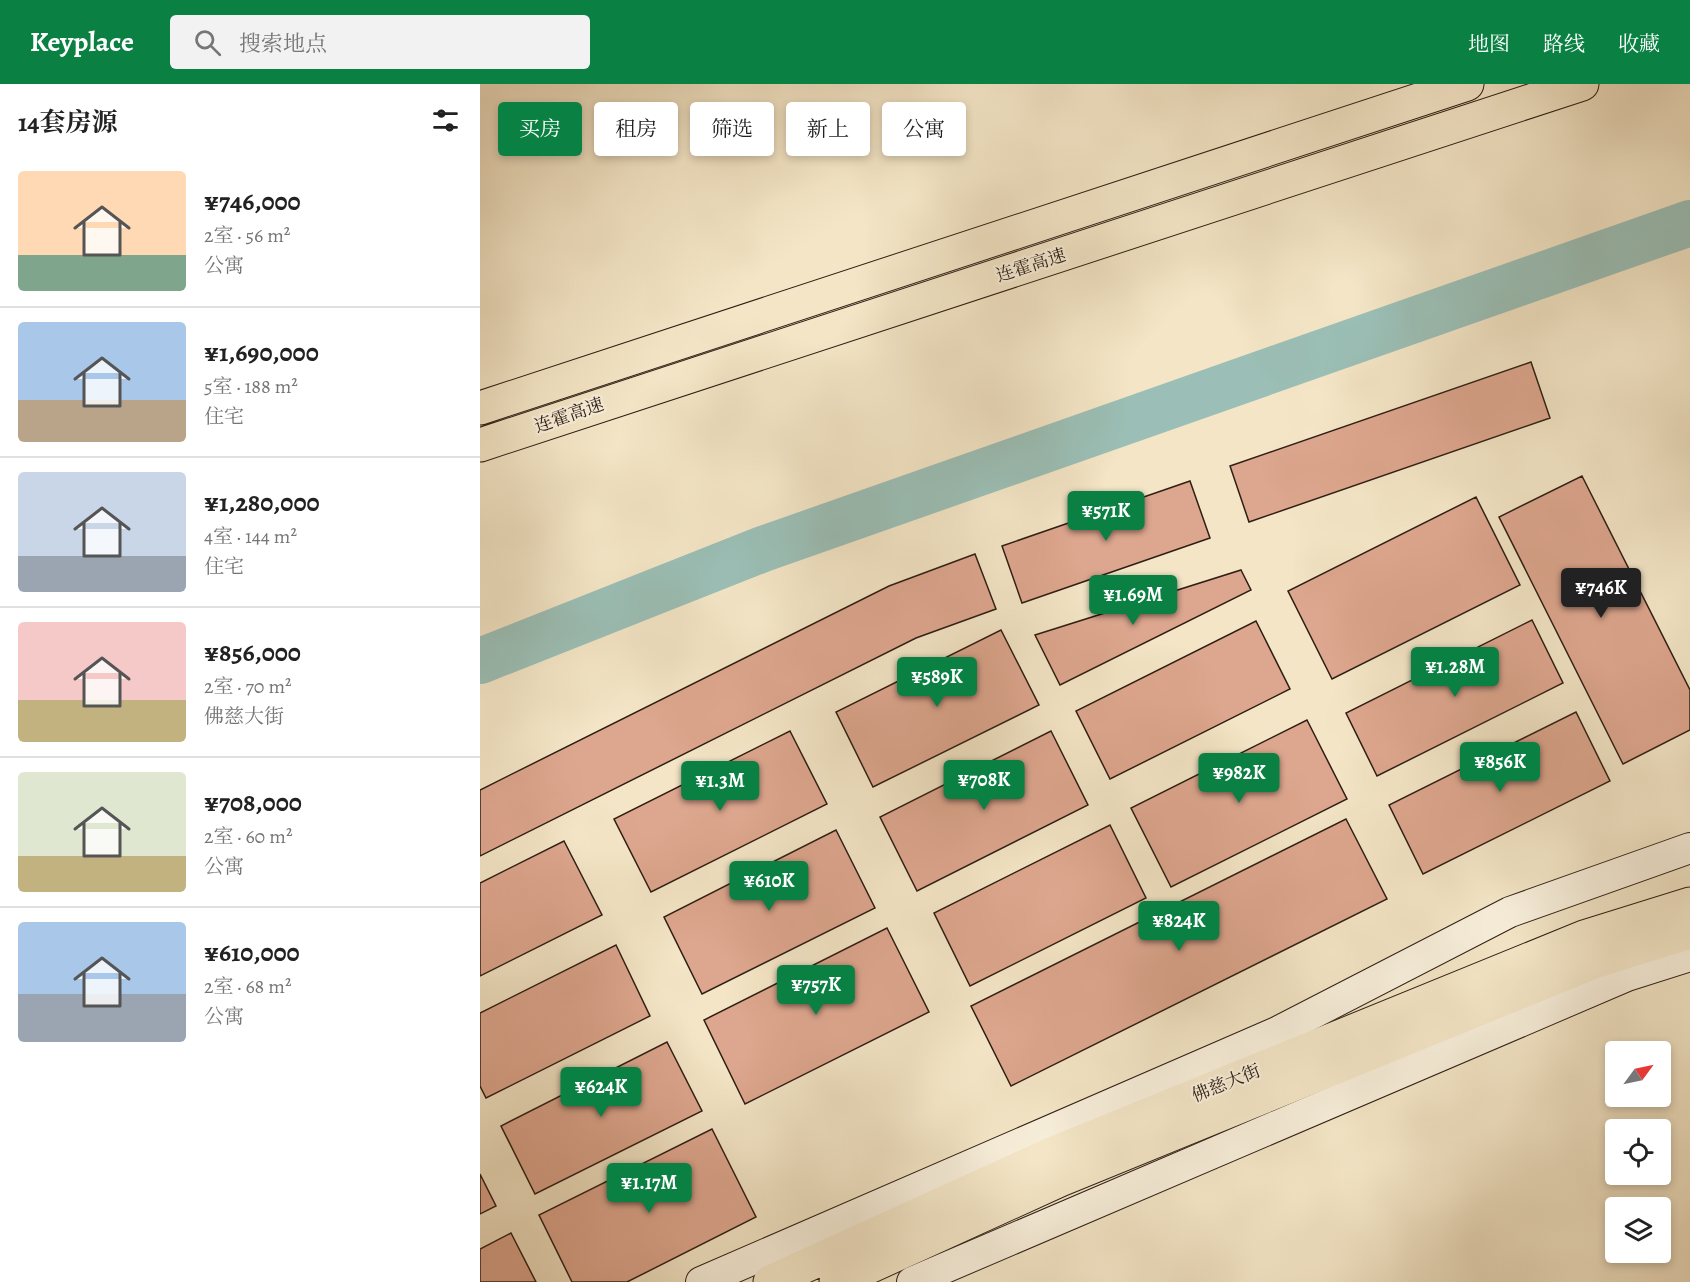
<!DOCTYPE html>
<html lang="zh">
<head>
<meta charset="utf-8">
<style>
	body { margin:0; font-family:Alegreya,"Noto Serif SC",serif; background:#f2f2f2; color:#222; height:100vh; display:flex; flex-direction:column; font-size:22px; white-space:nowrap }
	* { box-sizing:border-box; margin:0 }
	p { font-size:20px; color:#767676 }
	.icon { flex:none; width:33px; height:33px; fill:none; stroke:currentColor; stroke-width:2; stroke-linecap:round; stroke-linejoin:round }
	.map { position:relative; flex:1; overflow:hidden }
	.details { display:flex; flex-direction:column; background:#fff; width:480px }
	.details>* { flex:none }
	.top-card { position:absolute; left:18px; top:18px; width:570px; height:54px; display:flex; gap:12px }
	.needle { width:39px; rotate:57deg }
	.tools { position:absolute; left:1125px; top:957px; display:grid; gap:12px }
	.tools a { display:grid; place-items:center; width:66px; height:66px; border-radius:6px; background:#fff; box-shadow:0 3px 9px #0003; font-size:30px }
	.price { position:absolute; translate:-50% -51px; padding:0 14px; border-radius:6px; background:#0b8043; color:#fff; font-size:20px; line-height:39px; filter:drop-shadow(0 2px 3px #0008) }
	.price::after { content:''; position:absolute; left:50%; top:36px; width:18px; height:14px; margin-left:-9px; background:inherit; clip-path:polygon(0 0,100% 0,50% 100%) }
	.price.on { background:#222; color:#fff }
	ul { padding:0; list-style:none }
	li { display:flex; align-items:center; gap:18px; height:150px; padding:0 18px }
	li+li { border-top:2px solid #e0e0e0 }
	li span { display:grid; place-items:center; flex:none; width:168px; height:120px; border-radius:6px; color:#555 }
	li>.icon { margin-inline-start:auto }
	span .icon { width:72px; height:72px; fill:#fffc; stroke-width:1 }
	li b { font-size:26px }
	h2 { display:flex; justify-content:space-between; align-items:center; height:72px; padding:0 18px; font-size:26px }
	.pill { padding:0 21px; border-radius:6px; background:#fff; box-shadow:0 3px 9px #0003; font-size:21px; line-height:54px }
	.pill.on { background:#0b8043; color:#fff }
	header { display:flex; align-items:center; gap:36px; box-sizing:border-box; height:84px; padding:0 30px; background:#0b8043; color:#fff }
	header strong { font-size:28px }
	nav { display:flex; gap:33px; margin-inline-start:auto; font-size:21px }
	.search { width:420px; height:54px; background:#f2f2f2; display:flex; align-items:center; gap:15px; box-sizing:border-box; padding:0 21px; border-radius:6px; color:#767676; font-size:22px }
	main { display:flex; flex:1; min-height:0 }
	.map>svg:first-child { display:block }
</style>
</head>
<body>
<header>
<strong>Keyplace</strong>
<div class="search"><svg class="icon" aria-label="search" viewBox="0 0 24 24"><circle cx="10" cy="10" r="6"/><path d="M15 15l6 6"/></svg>搜索地点</div>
<nav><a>地图</a><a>路线</a><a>收藏</a></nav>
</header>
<main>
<section class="details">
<h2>14套房源<svg class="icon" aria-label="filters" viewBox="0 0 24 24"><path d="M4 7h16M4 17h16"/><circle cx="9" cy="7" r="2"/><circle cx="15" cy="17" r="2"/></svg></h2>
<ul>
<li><span style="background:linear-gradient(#ffd9b3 70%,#7fa58c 0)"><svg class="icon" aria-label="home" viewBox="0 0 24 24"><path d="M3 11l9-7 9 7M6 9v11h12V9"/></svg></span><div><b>¥746,000</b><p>2室 · 56 m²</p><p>公寓</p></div></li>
<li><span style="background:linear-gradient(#a9c7e8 65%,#b9a48a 0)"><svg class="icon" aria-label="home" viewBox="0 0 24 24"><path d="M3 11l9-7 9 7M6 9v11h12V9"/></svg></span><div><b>¥1,690,000</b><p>5室 · 188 m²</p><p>住宅</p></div></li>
<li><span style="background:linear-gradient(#c9d6e8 70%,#9aa5b1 0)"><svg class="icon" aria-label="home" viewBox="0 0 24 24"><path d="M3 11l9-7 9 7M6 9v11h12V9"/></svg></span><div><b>¥1,280,000</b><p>4室 · 144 m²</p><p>住宅</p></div></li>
<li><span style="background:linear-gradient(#f6c9c9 65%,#c2b280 0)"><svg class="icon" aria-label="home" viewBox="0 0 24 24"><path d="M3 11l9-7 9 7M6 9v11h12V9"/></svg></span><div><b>¥856,000</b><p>2室 · 70 m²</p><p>佛慈大街</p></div></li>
<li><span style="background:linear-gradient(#dfe7d0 70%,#c2b280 0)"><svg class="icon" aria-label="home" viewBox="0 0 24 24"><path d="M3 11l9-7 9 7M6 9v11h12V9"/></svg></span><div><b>¥708,000</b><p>2室 · 60 m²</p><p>公寓</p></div></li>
<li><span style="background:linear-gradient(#a9c7e8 60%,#9aa5b1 0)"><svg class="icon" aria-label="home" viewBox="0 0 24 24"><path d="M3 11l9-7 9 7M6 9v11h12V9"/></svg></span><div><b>¥610,000</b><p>2室 · 68 m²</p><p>公寓</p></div></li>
</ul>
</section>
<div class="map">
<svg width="1210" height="1198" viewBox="0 0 1210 1198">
	<rect width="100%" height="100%" fill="#f3e5c6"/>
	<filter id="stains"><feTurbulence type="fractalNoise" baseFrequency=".00333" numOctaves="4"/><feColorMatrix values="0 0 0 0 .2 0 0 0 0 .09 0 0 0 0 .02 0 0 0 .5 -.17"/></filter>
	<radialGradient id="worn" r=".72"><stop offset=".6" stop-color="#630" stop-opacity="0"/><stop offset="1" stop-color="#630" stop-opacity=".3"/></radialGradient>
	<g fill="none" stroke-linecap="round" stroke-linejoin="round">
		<path stroke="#9bbfb6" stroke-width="46" d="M0,577L283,465L1210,139"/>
	</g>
	<path fill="#dda68e" stroke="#2e1e14" stroke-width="1.5" d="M1051,278L1070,334L769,438L750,382Z
		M1102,392L1210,606V646L1143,680L1019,433Z
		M710,397L730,454L542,519L522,462Z
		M996,413L1040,501L852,595L808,507Z
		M495,470L516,525L436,554L0,772V706L409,502Z
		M761,486L771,506L580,601L555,551Z
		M1052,536L1083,599L897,692L866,629Z
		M776,537L810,605L630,695L596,627Z
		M521,546L559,621L393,703L356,628Z
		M1096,628L1130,697L943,790L909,721Z
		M827,636L867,715L691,803L651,724Z
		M310,647L347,720L171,808L134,735Z
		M571,647L608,721L437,807L400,733Z
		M866,735L907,815L531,1002L491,922Z
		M630,741L666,814L490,902L454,829Z
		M356,746L395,824L222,910L184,833Z
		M84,757L122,831L0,892V799Z
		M407,844L449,928L265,1020L224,936Z
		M136,861L170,932L6,1014L0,1002V929Z
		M187,958L222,1027L55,1110L21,1042Z
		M232,1045L276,1133L147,1198H92L59,1131Z
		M0,1090L16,1122L0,1130Z
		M31,1149L56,1198H0V1165Z"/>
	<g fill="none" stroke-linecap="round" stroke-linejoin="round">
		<defs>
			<path id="secondary" d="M221,1198L797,948L1030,828L1210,764
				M432,1198L1147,892L1210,872"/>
			<path id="trunk" d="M290,1198L569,1071L1104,853L1210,820
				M356,1198L580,1096L1114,878L1210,848"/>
			<path id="motorway" d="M0,324L987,0
				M0,361L1102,0"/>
		</defs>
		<use href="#secondary" stroke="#2e1e14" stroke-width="32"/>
		<use href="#trunk" stroke="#2e1e14" stroke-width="35"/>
		<use href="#motorway" stroke="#2e1e14" stroke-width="35"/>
		<use href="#secondary" stroke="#f7eeda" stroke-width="30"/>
		<use href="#trunk" stroke="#f3e5c6" stroke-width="33"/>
		<use href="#motorway" stroke="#f3e5c6" stroke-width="33"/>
	</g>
	<g text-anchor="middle" stroke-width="4.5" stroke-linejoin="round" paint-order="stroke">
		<g font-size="18" fill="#2e1e14" stroke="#f7eeda">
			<text transform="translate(551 181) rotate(-18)" y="6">连霍高速</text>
			<text transform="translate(89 331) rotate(-19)" y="6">连霍高速</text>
			<text transform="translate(746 999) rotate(-22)" y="6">佛慈大街</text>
		</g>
	</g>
	<rect width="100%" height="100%" filter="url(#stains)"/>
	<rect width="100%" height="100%" fill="url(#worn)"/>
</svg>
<div class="tools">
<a><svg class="needle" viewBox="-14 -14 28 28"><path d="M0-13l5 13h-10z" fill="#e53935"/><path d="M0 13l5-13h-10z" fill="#767676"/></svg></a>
<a><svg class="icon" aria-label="locate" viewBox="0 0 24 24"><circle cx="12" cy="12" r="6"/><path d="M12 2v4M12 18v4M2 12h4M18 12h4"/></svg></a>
<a><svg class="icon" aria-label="layers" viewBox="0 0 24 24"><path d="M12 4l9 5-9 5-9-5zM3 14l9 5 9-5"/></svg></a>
</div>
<b class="price" style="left:626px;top:458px">¥571K</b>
<b class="price on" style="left:1121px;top:535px">¥746K</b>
<b class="price" style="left:653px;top:542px">¥1.69M</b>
<b class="price" style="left:975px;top:614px">¥1.28M</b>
<b class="price" style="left:457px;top:624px">¥589K</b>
<b class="price" style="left:1020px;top:709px">¥856K</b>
<b class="price" style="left:759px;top:720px">¥982K</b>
<b class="price" style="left:504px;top:727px">¥708K</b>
<b class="price" style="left:240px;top:728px">¥1.3M</b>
<b class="price" style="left:289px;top:828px">¥610K</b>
<b class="price" style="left:699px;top:868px">¥824K</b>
<b class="price" style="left:336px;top:932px">¥757K</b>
<b class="price" style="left:121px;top:1034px">¥624K</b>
<b class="price" style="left:169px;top:1130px">¥1.17M</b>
<div class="top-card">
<a class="pill on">买房</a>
<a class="pill">租房</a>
<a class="pill">筛选</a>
<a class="pill">新上</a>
<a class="pill">公寓</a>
</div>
</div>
</main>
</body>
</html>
